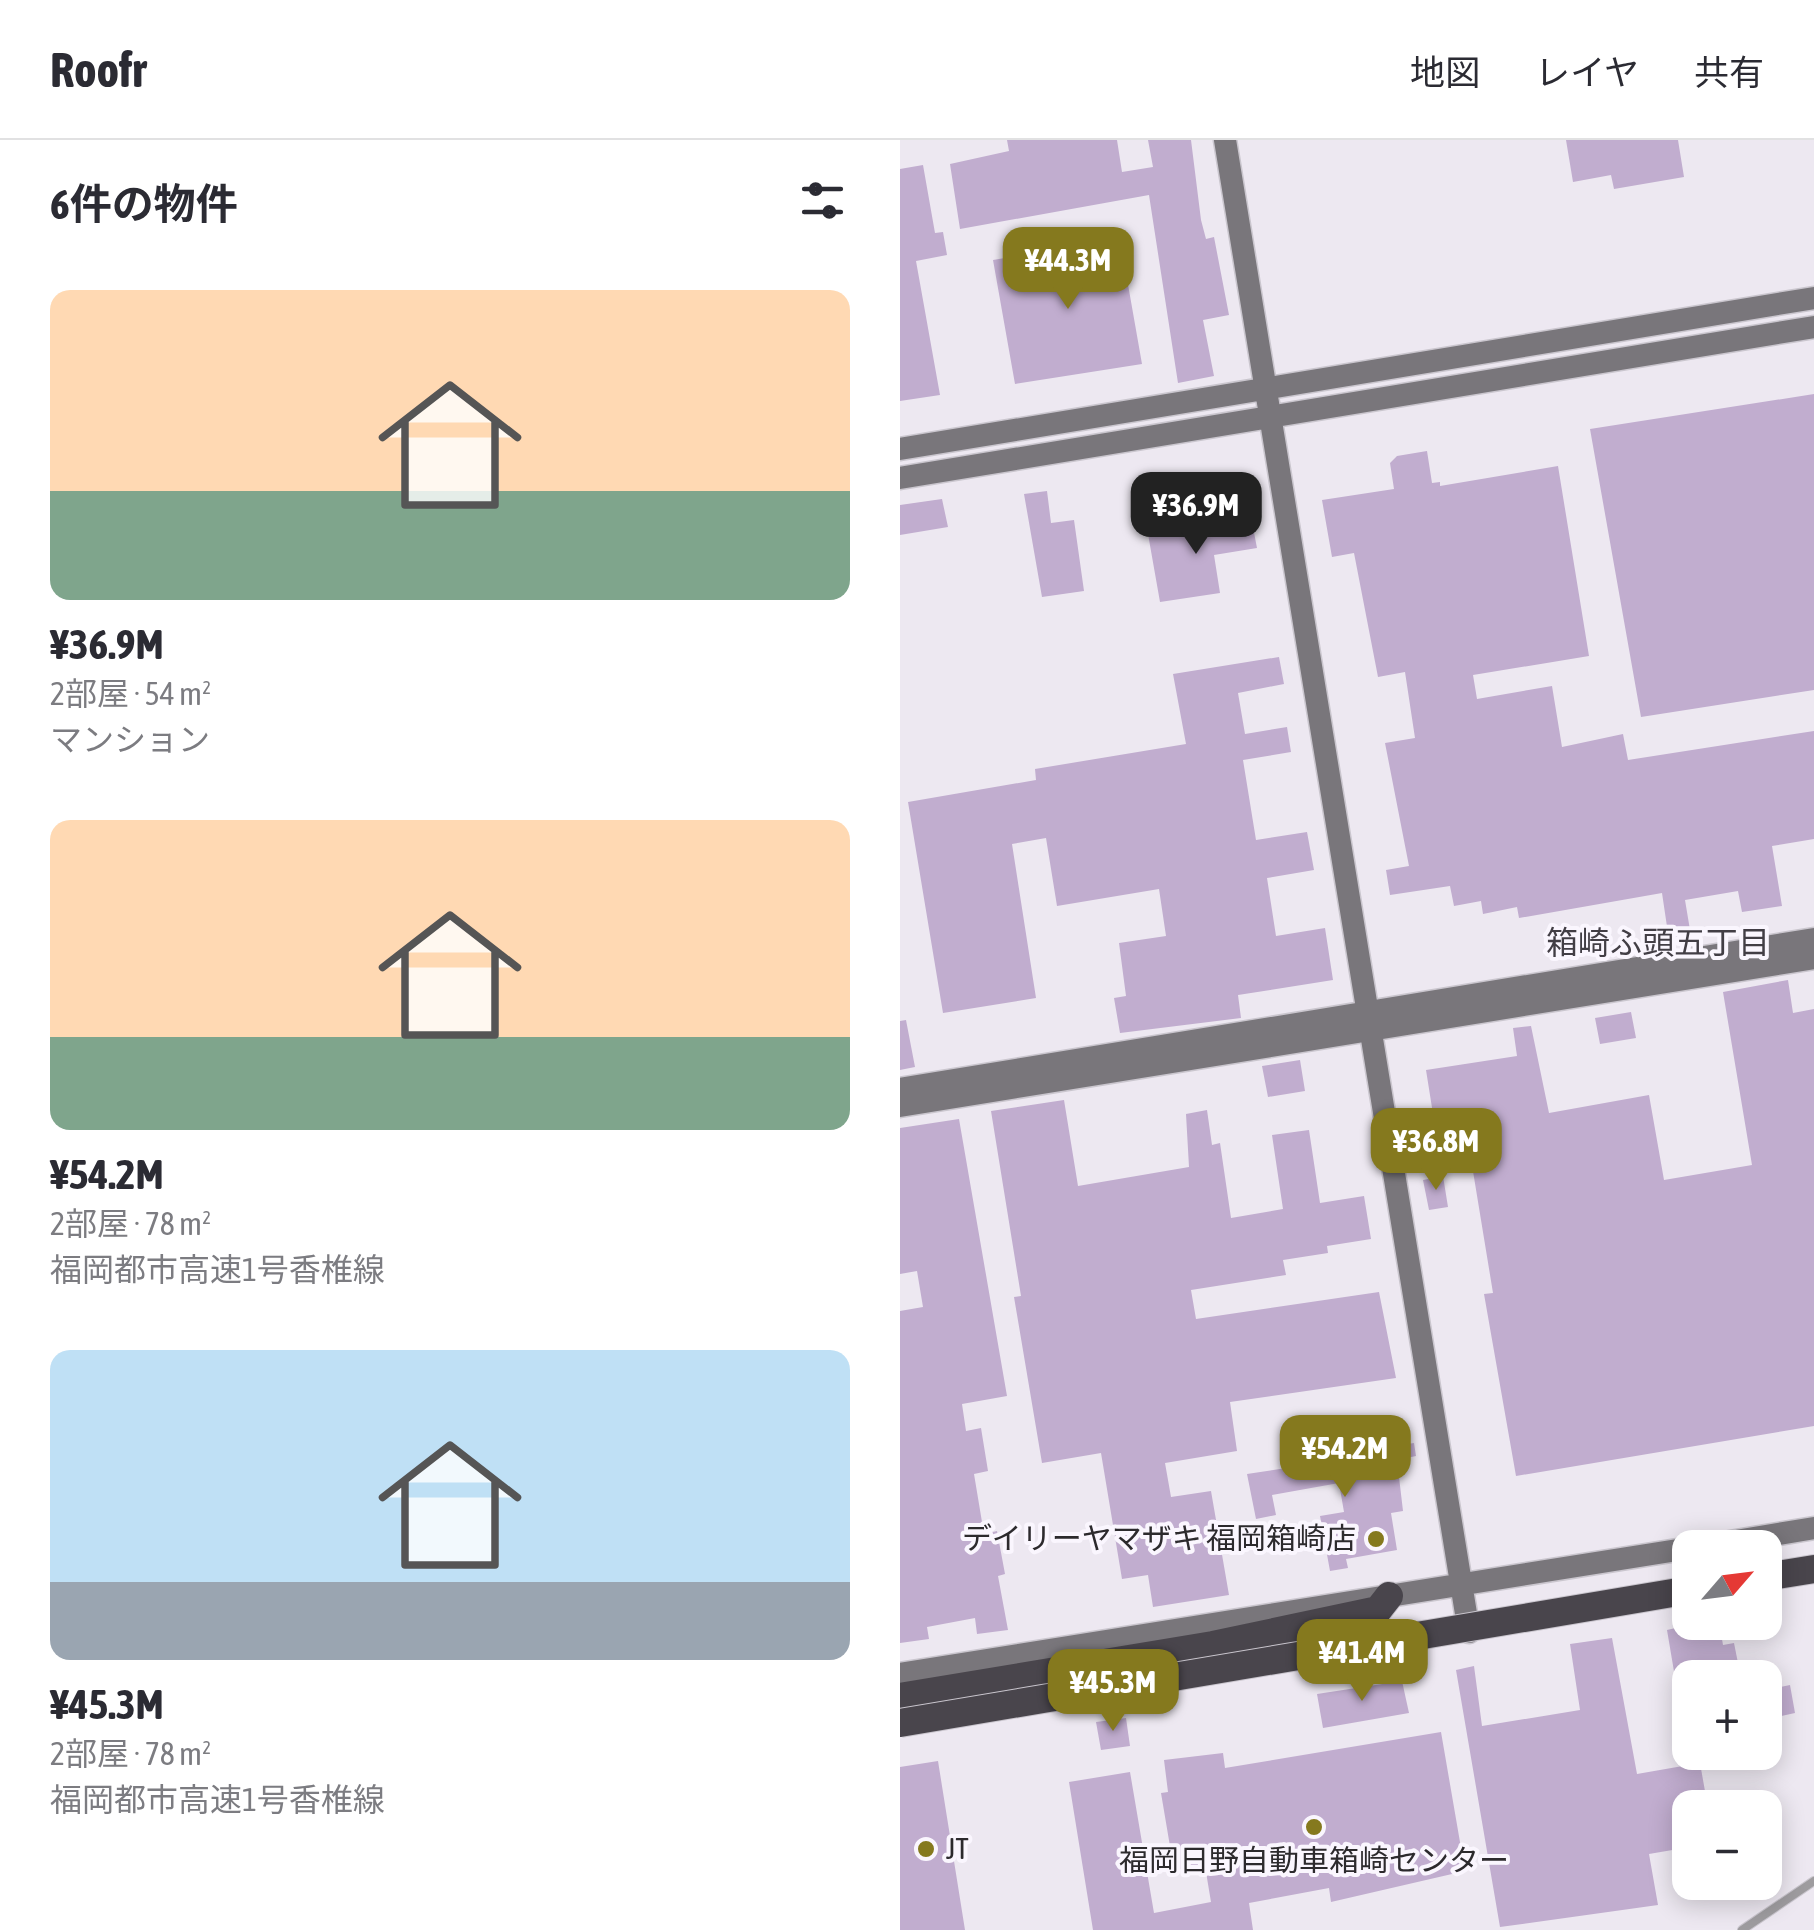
<!DOCTYPE html>
<html lang="ja">
<head>
<meta charset="utf-8">
<style>
	body { margin:0; font-family:"Asap Condensed","Noto Sans JP",sans-serif; background:#f2f2f3; color:#2b2b33; height:100vh; display:flex; flex-direction:column; font-size:38px; white-space:nowrap }
	* { box-sizing:border-box; margin:0 }
	p { font-size:32px; color:#7c7c81 }
	.icon { flex:none; width:55px; height:55px; fill:none; stroke:currentColor; stroke-width:2; stroke-linecap:round; stroke-linejoin:round }
	.map { position:relative; flex:1; overflow:hidden }
	.side { display:flex; flex-direction:column; background:#fff; width:900px }
	.side>* { flex:none }
	.needle { width:65px; rotate:62deg }
	.buttons { position:absolute; left:772px; top:1390px; display:grid; gap:20px }
	.buttons a { display:grid; place-items:center; width:110px; height:110px; border-radius:20px; background:#fff; box-shadow:0 5px 25px #0003; font-size:50px }
	.price { position:absolute; translate:-50% -85px; padding:0 22px; border-radius:20px; background:#85791e; color:#fff; font-size:32px; line-height:65px; filter:drop-shadow(0 2px 5px #0008) }
	.price::after { content:''; position:absolute; left:50%; top:60px; width:30px; height:22px; margin-left:-15px; background:inherit; clip-path:polygon(0 0,100% 0,50% 100%) }
	.price.active { background:#222; color:#fff }
	ul { padding:0; list-style:none }
	li { display:grid; align-content:center; gap:20px; height:530px; padding:0 50px }
	li span { display:grid; place-items:center; height:310px; border-radius:20px; color:#555 }
	li>.icon { margin-inline-start:auto }
	span .icon { width:180px; height:180px; fill:#fffc; stroke-width:1 }
	li b { font-size:42px }
	h2 { display:flex; justify-content:space-between; align-items:center; height:120px; padding:0 50px; font-size:42px }
	header { display:flex; align-items:center; gap:60px; box-sizing:border-box; height:140px; padding:0 50px; background:#fff; border-bottom:2px solid #e1e1e2 }
	header strong { font-size:48px }
	nav { display:flex; gap:55px; margin-inline-start:auto; font-size:35px }
	main { display:flex; flex:1; min-height:0 }
	.map>svg:first-child { display:block }
</style>
</head>
<body>
<header>
<strong>Roofr</strong>
<nav><a>地図</a><a>レイヤ</a><a>共有</a></nav>
</header>
<main>
<section class="side">
<h2>6件の物件<svg class="icon" aria-label="filters" viewBox="0 0 24 24"><path d="M4 7h16M4 17h16"/><circle cx="9" cy="7" r="2"/><circle cx="15" cy="17" r="2"/></svg></h2>
<ul>
<li><span style="background:linear-gradient(#ffd9b3 65%,#7fa58c 0)"><svg class="icon" aria-label="home" viewBox="0 0 24 24"><path d="M3 11l9-7 9 7M6 9v11h12V9"/></svg></span><div><b>¥36.9M</b><p>2部屋 · 54 m²</p><p>マンション</p></div></li>
<li><span style="background:linear-gradient(#ffd9b3 70%,#7fa58c 0)"><svg class="icon" aria-label="home" viewBox="0 0 24 24"><path d="M3 11l9-7 9 7M6 9v11h12V9"/></svg></span><div><b>¥54.2M</b><p>2部屋 · 78 m²</p><p>福岡都市高速1号香椎線</p></div></li>
<li><span style="background:linear-gradient(#bfe0f5 75%,#9aa5b1 0)"><svg class="icon" aria-label="home" viewBox="0 0 24 24"><path d="M3 11l9-7 9 7M6 9v11h12V9"/></svg></span><div><b>¥45.3M</b><p>2部屋 · 78 m²</p><p>福岡都市高速1号香椎線</p></div></li>
</ul>
</section>
<div class="map">
<svg width="914" height="1790" viewBox="0 0 914 1790">
	<rect width="100%" height="100%" fill="#ede8f1"/>
	<path fill="#c1adcf" d="M107,0H217L222,32L253,27L248,0H291L301,80L306,99L314,97L329,175L303,180L314,236L278,243L249,55L60,89L50,24L109,11Z
		M666,0H778L784,37L714,49L711,35L673,42Z
		M23,25L35,93L43,92L47,115L16,121L40,255L0,261V29Z
		M220,99L242,224L115,244L93,120Z
		M914,254V550L741,577L690,289Z
		M527,311L532,343L540,342V346L658,326L689,516L573,535L577,559L652,546L662,607L723,594L728,620L914,591V699L872,706L882,766L842,772L838,751L785,760L791,796L769,800L762,753L619,778L617,767L583,774L581,761L554,766L550,746L490,755L486,730L509,726L485,603L515,598L505,532L478,537L454,413L432,417L422,360L494,349L490,323L497,316Z
		M147,351L151,383L174,380L184,451L142,457L124,354Z
		M42,359L48,387L0,395V365Z
		M351,377L357,408L314,415L320,453L260,462L248,394Z
		M379,517L384,544L338,553L345,594L387,587L391,612L343,620L356,700L407,692L414,730L367,738L376,796L425,788L433,840L338,855L341,878L220,893L214,858L226,856L219,803L266,796L259,749L157,766L146,698L112,704L136,858L43,873L8,662L136,640L135,629L286,604L273,534Z
		M888,840L893,873L914,869V1286L616,1336L584,1154L593,1153L570,1013L532,1019L524,976L533,974L526,930L617,916L613,888L631,886L649,973L749,955L764,1040L852,1025L823,852Z
		M731,872L736,898L700,904L695,878Z
		M6,880L15,927L0,930V881Z
		M400,920L405,951L368,957L362,926Z
		M164,960L178,1046L289,1027L286,974L307,970L312,1005L320,1003L331,1078L383,1069L372,995L409,990L420,1063L464,1056L471,1099L427,1106L428,1113L383,1120L386,1135L291,1150L296,1179L479,1152L496,1238L330,1262L337,1311L265,1323L271,1357L311,1351L329,1455L253,1467L248,1435L222,1439L201,1313L142,1323L114,1157L121,1156L91,971Z
		M59,979L107,1256L62,1264L66,1291L81,1288L88,1331L74,1334L84,1394L97,1391L105,1434L98,1436L108,1490L77,1494L75,1478L27,1487L29,1499L0,1503V1171L23,1167L17,1131L0,1134V988Z
		M543,1036L548,1067L529,1070L523,1040Z
		M514,1303L516,1316L497,1320L503,1371L491,1373L497,1410L446,1419L448,1428L430,1431L420,1376L444,1372L439,1343L372,1355L376,1375L356,1379L347,1334L485,1313L483,1308Z
		M801,1482H819L823,1505L834,1503L839,1528L790,1538V1559L779,1561L767,1490Z
		M712,1498L737,1634L800,1623L808,1668H790V1707L749,1714L758,1765L600,1787L556,1530L574,1526L582,1586L680,1570L670,1504Z
		M502,1541L509,1573L423,1588L417,1554Z
		M890,1545L895,1573L872,1578L867,1550Z
		M226,1578L230,1606L201,1610L196,1582Z
		M541,1592L565,1731L431,1762L429,1748L349,1763L353,1790H193L169,1642L230,1632L254,1773L311,1762L305,1726L274,1730L261,1653L268,1652L264,1620L323,1613L325,1628Z
		M38,1621L65,1790H0V1627Z"/>
	<g fill="none" stroke-linecap="round" stroke-linejoin="round">
		<defs>
			<path id="lane" d="M842,1790L914,1741"/>
			<path id="secondary" d="M325,0L569,1492
				M0,309L914,158
				M0,338L914,187
				M0,949L914,799
				M0,966L914,818
				M794,1408L914,1388
				M0,1534L790,1408"/>
			<path id="highway" d="M865,1437L914,1429
				M0,1557L313,1505L478,1470L489,1456"/>
		</defs>
		<use href="#lane" stroke="#cac6ce" stroke-width="10"/>
		<use href="#secondary" stroke="#cac6ce" stroke-width="25"/>
		<use href="#highway" stroke="#cac6ce" stroke-width="30"/>
		<use href="#lane" stroke="#9e9c9f" stroke-width="8"/>
		<use href="#secondary" stroke="#79767b" stroke-width="22"/>
		<use href="#highway" stroke="#49454c" stroke-width="28"/>
		<defs>
			<path id="highway-bridge" d="M0,1583L790,1450"/>
		</defs>
		<use href="#highway-bridge" stroke="#cac6ce" stroke-width="30" stroke-linecap="butt"/>
		<use href="#highway-bridge" stroke="#49454c" stroke-width="28"/>
	</g>
	<g fill="#85791e" stroke="#faf6fe" stroke-width="4">
		<circle cx="476" cy="1399" r="10"/>
		<circle cx="414" cy="1687" r="10"/>
		<circle cx="26" cy="1709" r="10"/>
	</g>
	<g text-anchor="middle" stroke-width="8" stroke-linejoin="round" paint-order="stroke">
		<g font-size="30" fill="#2c2a2d" stroke="#faf6fe" text-anchor="end">
			<text x="456" y="1409">デイリーヤマザキ 福岡箱崎店</text>
			<text x="46" y="1719" text-anchor="start">JT</text>
			<text x="414" y="1731" text-anchor="middle">福岡日野自動車箱崎センター</text>
		</g>
		<g font-size="32" fill="#423e45" stroke="#faf6fe">
			<text x="758" y="814">箱崎ふ頭五丁目</text>
		</g>
	</g>
</svg>
<div class="buttons">
<a><svg class="needle" viewBox="-14 -14 28 28"><path d="M0-13l5 13h-10z" fill="#e53935"/><path d="M0 13l5-13h-10z" fill="#7c7c81"/></svg></a>
<a>+</a>
<a>−</a>
</div>
<b class="price" style="left:168px;top:172px">¥44.3M</b>
<b class="price active" style="left:296px;top:417px">¥36.9M</b>
<b class="price" style="left:536px;top:1053px">¥36.8M</b>
<b class="price" style="left:445px;top:1360px">¥54.2M</b>
<b class="price" style="left:462px;top:1564px">¥41.4M</b>
<b class="price" style="left:213px;top:1594px">¥45.3M</b>
</div>
</main>
</body>
</html>
